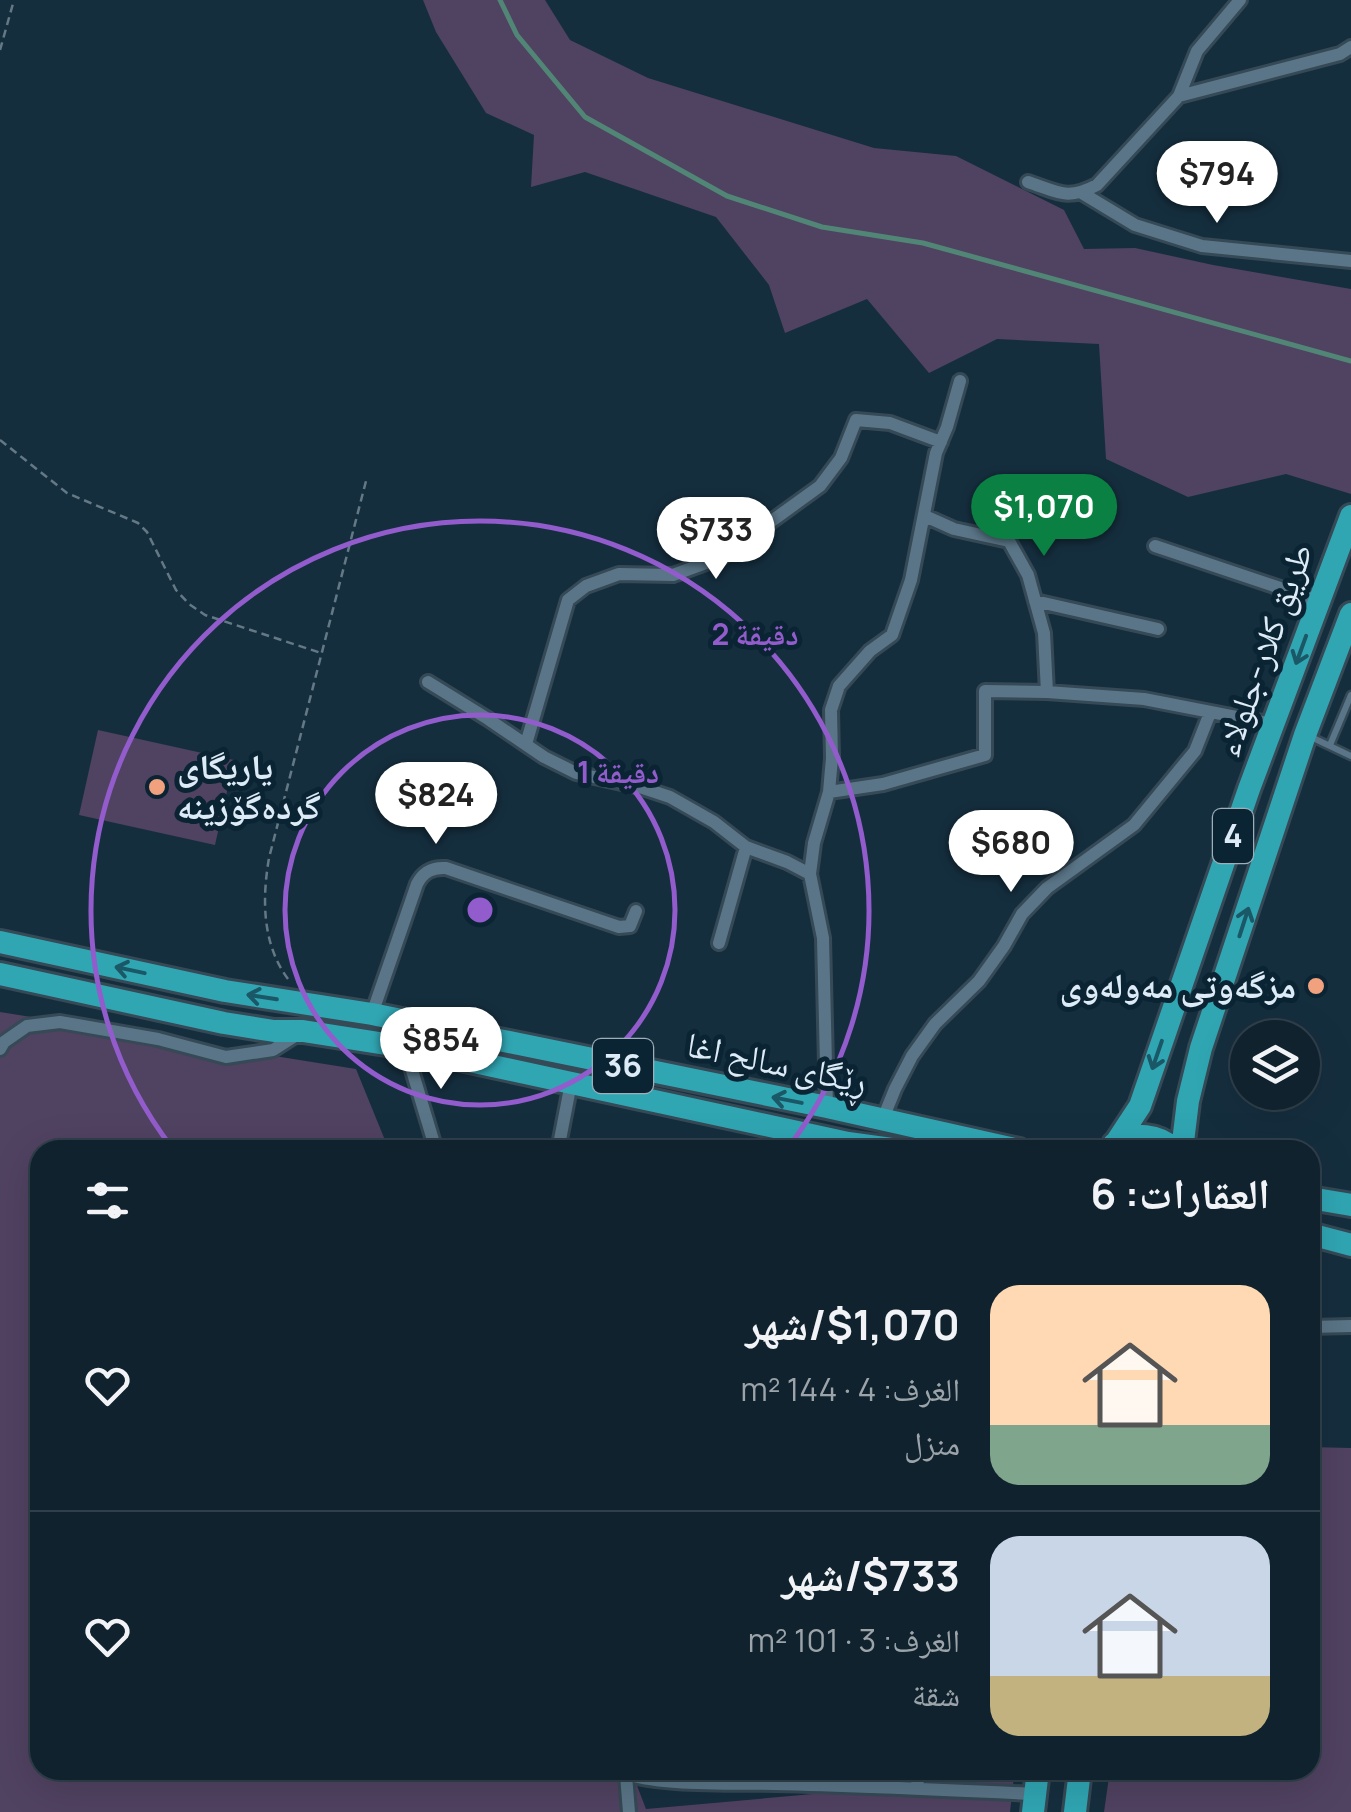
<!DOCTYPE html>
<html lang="ar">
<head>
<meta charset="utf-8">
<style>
	body { margin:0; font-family:Manrope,"Noto Naskh Arabic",sans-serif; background:#1e2f3a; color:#f1f3f6; direction:rtl; height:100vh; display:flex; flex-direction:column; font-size:38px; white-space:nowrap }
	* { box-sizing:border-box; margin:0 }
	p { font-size:32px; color:#9ca4aa }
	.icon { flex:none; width:55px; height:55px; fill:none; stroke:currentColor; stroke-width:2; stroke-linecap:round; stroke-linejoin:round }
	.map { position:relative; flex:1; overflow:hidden; direction:ltr }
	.drawer { position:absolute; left:30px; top:1140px; width:1290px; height:640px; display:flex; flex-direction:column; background:#10222e; border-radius:30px; box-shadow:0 10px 40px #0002,0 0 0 2px #303f4a; direction:rtl }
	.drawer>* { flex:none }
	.tools { position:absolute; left:1230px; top:1020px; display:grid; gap:20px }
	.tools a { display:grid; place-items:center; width:90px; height:90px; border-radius:50%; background:#10222e; box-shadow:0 10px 40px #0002,0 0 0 2px #303f4a; font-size:50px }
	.price { position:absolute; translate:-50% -85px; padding:0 22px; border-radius:35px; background:#fff; color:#222; font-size:32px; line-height:65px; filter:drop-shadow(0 2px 5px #0008) }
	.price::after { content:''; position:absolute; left:50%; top:60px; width:30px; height:22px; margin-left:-15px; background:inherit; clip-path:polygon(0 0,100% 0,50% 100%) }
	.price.active { background:#0b8043; color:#fff }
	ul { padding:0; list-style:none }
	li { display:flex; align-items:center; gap:30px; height:250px; padding:0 50px }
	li+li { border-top:2px solid #303f4a }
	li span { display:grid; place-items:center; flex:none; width:280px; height:200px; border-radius:30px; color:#555 }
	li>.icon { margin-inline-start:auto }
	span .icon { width:120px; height:120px; fill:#fffc; stroke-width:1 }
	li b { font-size:42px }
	h2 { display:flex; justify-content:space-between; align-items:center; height:120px; padding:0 50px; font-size:42px }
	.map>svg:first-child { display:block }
</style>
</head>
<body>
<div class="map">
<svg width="1351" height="1812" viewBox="0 0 1351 1812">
	<rect width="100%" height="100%" fill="#152e3e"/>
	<path fill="#504261" d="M423,0H545L570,40L648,78L874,148L956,156L1064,210L1084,249L1135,248L1213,265L1351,289V494L1286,474L1188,497L1106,459L1099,344L997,339L929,373L867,299L785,333L769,285L716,217L585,172L531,187L534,135L486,113L436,32Z
		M98,730L234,760L215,845L79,815Z
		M0,1012L356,1069L389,1150H40V1770H631L646,1809L1014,1776L1010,1812H0Z
		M1310,1447L1351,1448V1812H1104L1109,1777L1115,1770H1310Z"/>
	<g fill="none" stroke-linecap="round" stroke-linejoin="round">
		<path stroke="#518676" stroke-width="5" d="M500,0L517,35L585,117L727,196L822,227L923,243L1351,361"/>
		<defs>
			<path id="lane" d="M1311,737L1351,756
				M1330,745L1351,695"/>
			<path id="street" d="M1179,96L1340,54L1351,47
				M1028,182C1058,192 1067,201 1097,185L1179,96L1197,51L1240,0
				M1082,193L1135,225L1202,246L1351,261
				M925,516L954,529L1009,541L1028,575L1044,633L1047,692
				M1155,546L1319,601
				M1035,601L1158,629
				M428,682L488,719L544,757L576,773L640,787L670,797L714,822L746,847L787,862L810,874
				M526,744L568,600L586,586L619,574L673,575L722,557L820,486L841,458L856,420L890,423L941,442
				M829,792L883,784L985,755V691L1047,692L1144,699L1273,724
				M719,943L746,847
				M372,1014L417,884C423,872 432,867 446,868L619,927L630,926L636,911
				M405,1047L436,1150
				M0,1049L4,1042L27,1026L60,1022L158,1039L226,1057L273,1050L295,1036
				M827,1107L823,938L810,874L814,843L829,792L832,758L831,710L839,686L870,651L892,635L911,580L936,453L947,427L960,381
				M882,1121L895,1089L912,1056L935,1024L979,981L1004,946L1022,914L1047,888L1134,825L1195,751L1210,713
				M558,1150L571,1083
				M778,1150L785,1129
				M1310,1327L1351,1326
				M617,1770C649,1787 736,1783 775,1784C862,1786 949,1790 1035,1794
				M626,1775L629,1812
				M917,1788L919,1770"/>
			<path id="highway" d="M0,942L225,991L372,1014L499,1040L827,1107L1019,1150
				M0,974L224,1023L274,1031H303L405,1047L848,1143L899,1150
				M1114,1144C1136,1132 1157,1133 1176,1150
				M1115,1144L1140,1106L1249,789L1351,516
				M1182,1150L1188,1101L1201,1048L1305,735L1351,614
				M1310,1198L1351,1205
				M1310,1234L1351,1245
				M1033,1812L1038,1770
				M1075,1812L1080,1770"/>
		</defs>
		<use href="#lane" stroke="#354956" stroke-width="11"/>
		<use href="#street" stroke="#354956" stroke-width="18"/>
		<use href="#highway" stroke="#354956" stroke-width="28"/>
		<path stroke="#647986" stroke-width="2.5" stroke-dasharray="8 5" stroke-linecap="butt" d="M0,50L14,0
			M0,440L67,493L138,523L147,532L176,590L189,604L205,615L321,653
			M288,979C262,944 262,899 269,858L366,481"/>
		<use href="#lane" stroke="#5a7587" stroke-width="6"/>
		<use href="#street" stroke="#5a7587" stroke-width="12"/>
		<use href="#highway" stroke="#30a6b3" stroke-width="22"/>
	</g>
	<defs><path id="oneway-shaft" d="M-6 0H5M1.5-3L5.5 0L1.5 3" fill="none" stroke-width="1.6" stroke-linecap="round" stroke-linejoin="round" transform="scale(2.5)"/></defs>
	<g stroke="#1a5867">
		<use href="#oneway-shaft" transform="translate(1301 650) rotate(110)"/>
		<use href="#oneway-shaft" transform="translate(1244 922) rotate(-72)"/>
		<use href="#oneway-shaft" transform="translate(130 970) rotate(-168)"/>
		<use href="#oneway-shaft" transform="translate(262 997) rotate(-171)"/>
		<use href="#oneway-shaft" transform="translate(1157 1055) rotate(109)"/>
		<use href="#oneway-shaft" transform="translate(787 1100) rotate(-169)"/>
	</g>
	<g fill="none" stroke="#935ccc" stroke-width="5">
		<circle cx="480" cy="910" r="195"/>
		<path d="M173 1149A389 389 0 1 1 787 1149"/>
	</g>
	<g fill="#f1a17d" stroke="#0b2434" stroke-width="4">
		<circle cx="157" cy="787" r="10"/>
		<circle cx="1316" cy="986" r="10"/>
	</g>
	<g text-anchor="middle" stroke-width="10" stroke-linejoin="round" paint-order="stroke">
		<g fill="#0b2434" stroke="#9dafbb" stroke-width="2.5">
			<rect x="1213" y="809" width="40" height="54" rx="8"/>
			<rect x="593" y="1039" width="60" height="54" rx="8"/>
		</g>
		<g font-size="32" font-weight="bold" fill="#dcebf5">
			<text x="1233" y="847">4</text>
			<text x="623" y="1077">36</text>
		</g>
		<g font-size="35" fill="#dcebf5" stroke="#0b2434">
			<text transform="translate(1264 650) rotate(-70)" y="12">طريق كلار-جلولاء</text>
			<text transform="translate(777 1063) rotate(12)" y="12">ڕێگای سالح اغا</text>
		</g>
		<g font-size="35" font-weight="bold" fill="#dcebf5" stroke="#0b2434" text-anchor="start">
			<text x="177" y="779">یاریگای<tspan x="177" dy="40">گردەگۆزینە</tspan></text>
			<text x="1296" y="998" text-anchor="end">مزگەوتی مەولەوی</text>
		</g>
	</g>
	<circle cx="480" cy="910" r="15" fill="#935ccc" stroke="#0b2434" stroke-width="5"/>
	<g font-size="30" text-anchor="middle" font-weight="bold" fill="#935ccc" stroke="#0b2434" stroke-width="10" stroke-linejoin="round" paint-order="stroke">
		<text x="755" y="645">2 دقيقة</text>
		<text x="618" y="783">1 دقيقة</text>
	</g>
</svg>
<div class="tools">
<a><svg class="icon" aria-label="layers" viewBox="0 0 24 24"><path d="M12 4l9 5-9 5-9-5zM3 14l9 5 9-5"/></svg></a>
</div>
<b class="price" style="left:1217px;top:226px">$794</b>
<b class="price active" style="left:1044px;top:559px">$1,070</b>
<b class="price" style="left:716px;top:582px">$733</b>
<b class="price" style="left:436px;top:847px">$824</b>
<b class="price" style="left:1011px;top:895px">$680</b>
<b class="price" style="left:441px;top:1092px">$854</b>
<section class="drawer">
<h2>العقارات: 6<svg class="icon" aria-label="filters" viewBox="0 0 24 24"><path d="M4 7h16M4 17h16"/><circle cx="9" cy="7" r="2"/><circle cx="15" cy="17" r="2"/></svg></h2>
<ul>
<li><span style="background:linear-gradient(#ffd9b3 70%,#7fa58c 0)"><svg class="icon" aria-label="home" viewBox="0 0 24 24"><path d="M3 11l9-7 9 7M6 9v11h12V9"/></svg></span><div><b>$1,070/شهر</b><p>الغرف: 4 · 144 m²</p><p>منزل</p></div><svg class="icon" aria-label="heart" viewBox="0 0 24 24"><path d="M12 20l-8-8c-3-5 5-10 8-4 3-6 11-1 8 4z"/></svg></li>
<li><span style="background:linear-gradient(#c9d6e8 70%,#c2b280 0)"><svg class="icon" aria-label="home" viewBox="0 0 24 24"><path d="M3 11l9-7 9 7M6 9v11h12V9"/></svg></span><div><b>$733/شهر</b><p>الغرف: 3 · 101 m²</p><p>شقة</p></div><svg class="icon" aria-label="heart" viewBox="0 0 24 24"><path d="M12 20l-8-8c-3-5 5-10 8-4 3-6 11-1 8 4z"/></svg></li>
</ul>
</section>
</div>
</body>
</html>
